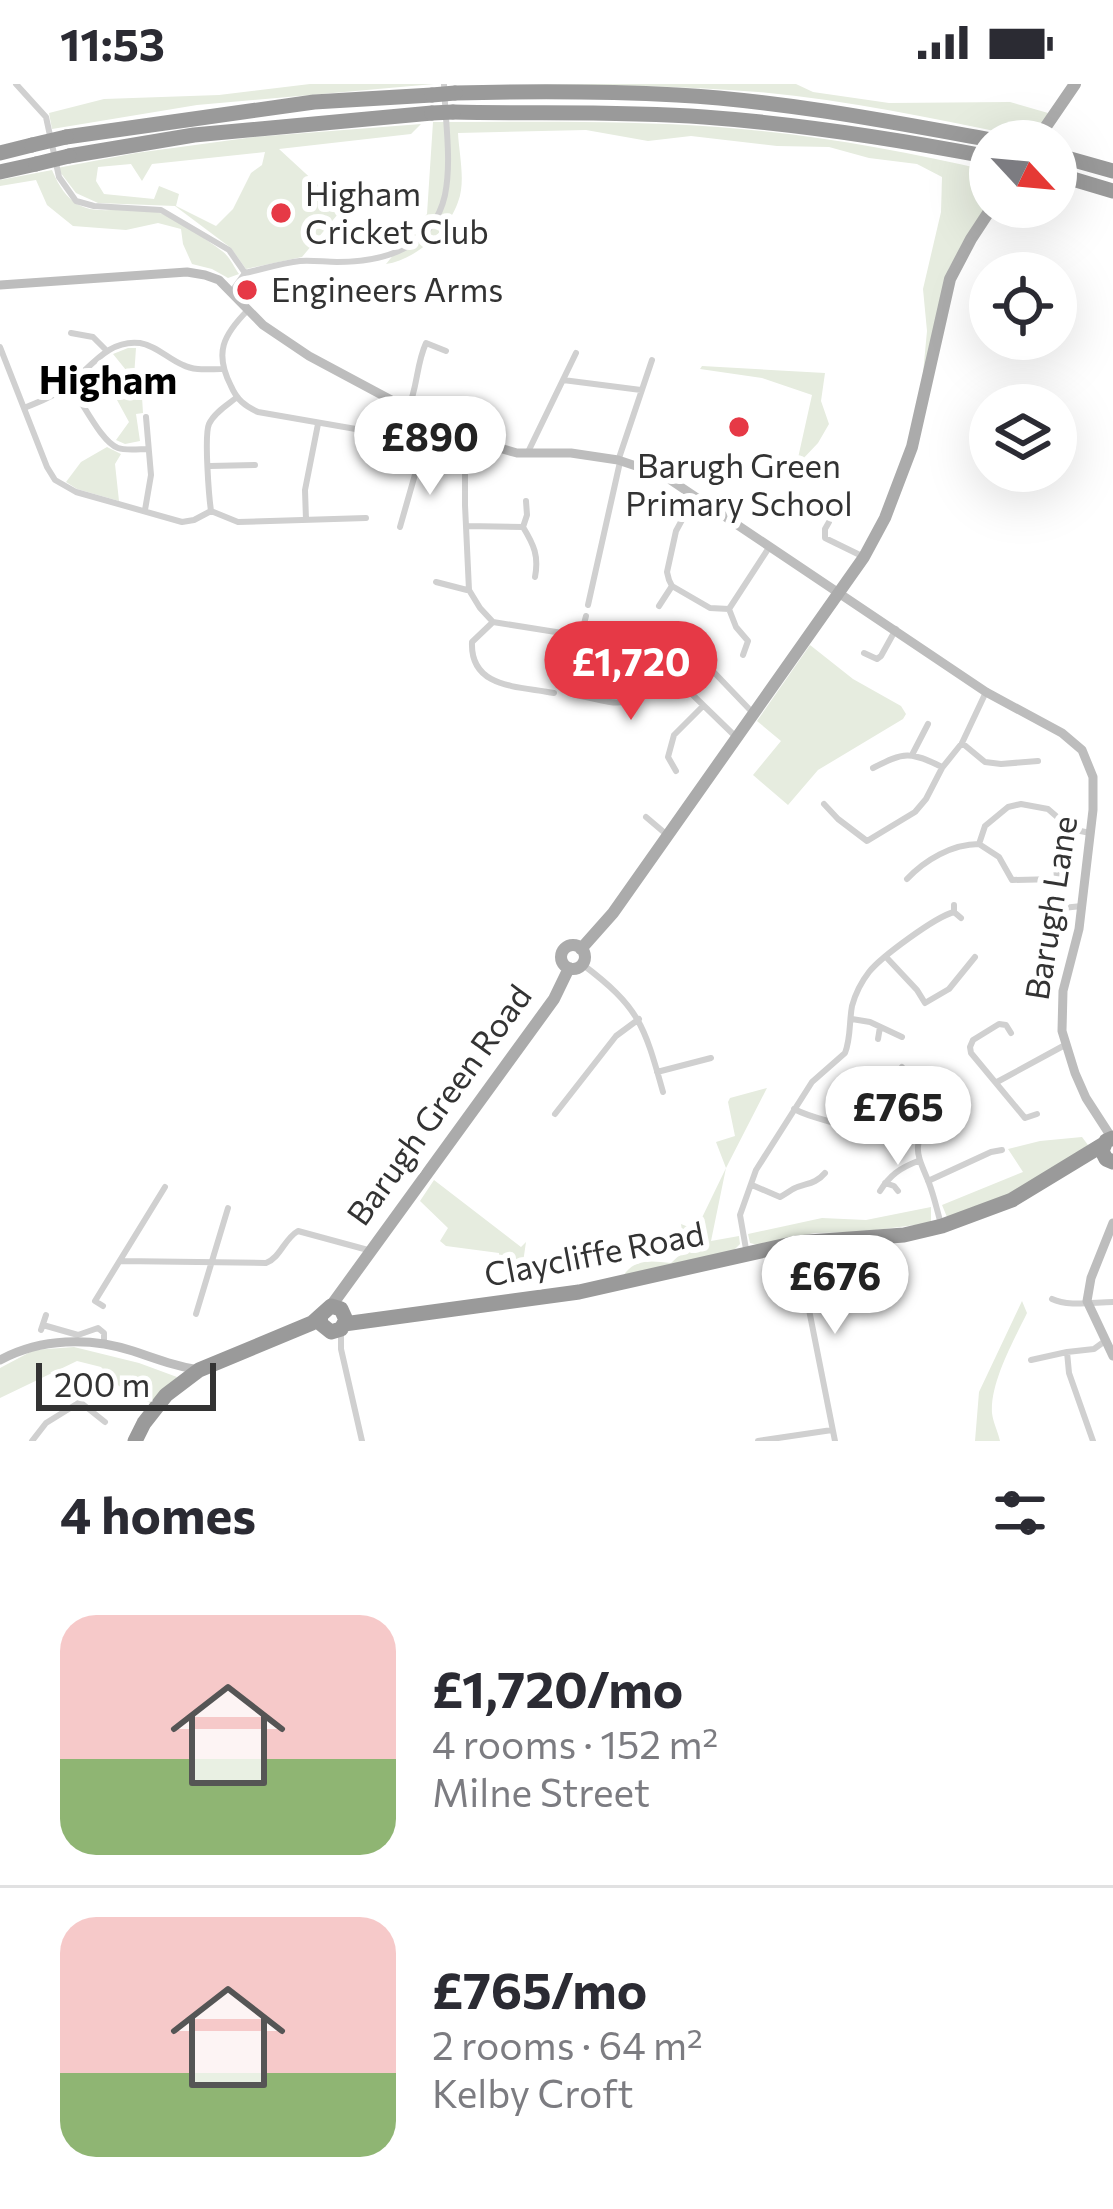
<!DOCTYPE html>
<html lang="en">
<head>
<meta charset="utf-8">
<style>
	body { margin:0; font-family:Commissioner,sans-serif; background:#f7f7f7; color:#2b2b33; height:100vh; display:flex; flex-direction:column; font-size:45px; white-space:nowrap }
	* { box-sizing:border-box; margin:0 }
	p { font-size:39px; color:#7c7c81 }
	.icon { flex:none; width:66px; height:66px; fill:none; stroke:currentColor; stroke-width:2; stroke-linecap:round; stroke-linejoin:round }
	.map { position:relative; height:1357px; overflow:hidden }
	.sheet { display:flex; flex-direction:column; background:#fff; flex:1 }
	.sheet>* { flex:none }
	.needle { width:78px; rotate:116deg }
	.tools { position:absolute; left:969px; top:36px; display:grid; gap:24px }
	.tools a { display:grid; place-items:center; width:108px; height:108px; border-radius:50%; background:#fff; box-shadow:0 12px 48px #0002; font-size:60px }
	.scale { position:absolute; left:36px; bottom:30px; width:180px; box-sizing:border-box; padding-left:12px; border:6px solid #333; border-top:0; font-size:33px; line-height:42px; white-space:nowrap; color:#333; -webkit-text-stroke:9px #fff; paint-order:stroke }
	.price { position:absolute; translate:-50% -102px; padding:0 27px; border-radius:42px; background:#fff; color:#222; font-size:39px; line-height:78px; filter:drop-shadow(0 3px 6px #0008) }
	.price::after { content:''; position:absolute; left:50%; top:72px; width:36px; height:27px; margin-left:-18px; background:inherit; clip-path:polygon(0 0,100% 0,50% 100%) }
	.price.current { background:#e63946; color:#fff }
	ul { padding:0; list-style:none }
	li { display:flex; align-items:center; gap:36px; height:300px; padding:0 60px }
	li+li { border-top:3px solid #e1e1e2 }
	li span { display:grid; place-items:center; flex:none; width:336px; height:240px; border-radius:36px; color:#555 }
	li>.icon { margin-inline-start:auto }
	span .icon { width:144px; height:144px; fill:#fffc; stroke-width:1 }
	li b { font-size:51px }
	h2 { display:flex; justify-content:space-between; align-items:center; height:144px; padding:0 60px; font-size:51px }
	.status { display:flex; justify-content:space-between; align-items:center; height:84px; padding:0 60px; background:#fff; direction:ltr }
	.status svg { height:33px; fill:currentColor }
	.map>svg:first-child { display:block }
</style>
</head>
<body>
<div class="status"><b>11:53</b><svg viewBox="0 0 49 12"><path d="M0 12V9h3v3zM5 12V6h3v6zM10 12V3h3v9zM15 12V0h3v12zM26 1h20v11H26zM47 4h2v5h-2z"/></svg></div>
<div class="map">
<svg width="1113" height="1357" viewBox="0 0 1113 1357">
	<rect width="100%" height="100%" fill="#fff"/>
	<path fill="#e6ecdf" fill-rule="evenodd" d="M310,0H434L197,21L52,45L49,29L104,15L219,11Z
		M525,0H796L813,8L889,19L1010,18L1048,29L1034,55C942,37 851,16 758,8C681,2 603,1 525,0Z
		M433,38C528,38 623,36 718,43C810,50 900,66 990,87V118L949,184L922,300L927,247L923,205L941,128L942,93L917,80L869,74L829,63L777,62L691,52L648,57L586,46L458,49C459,70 466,98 458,118C448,147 415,176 386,180L427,130Z
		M421,40L411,50L279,65L343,124L302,173L246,185L231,164L175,122L98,119L76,109L57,84L136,69L254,53ZM265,68L262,81L251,89L233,125L216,142L176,122L179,110L159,102L154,115L104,110L96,97L98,83L131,80L142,97L152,80Z
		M52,86C77,146 109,118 157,128C172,132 209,157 222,167C230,173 234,183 239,190L228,194L212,185L192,180L183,160L181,145L158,139L126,146L73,142L47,121L36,96L0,102V96Z
		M128,264H136L134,293L141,297L143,329L136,330L140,357L125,360L116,356L129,338L111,305L130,291L113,270Z
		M702,282L825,289L821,317L829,340L818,359L800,378L798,374L812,311L762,294L700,285Z
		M107,363L121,370L115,380L119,417L77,405L66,398L81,378Z
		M810,561L853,595L901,622L906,630L903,635L818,686L788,721L753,691L781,657L757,637Z
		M767,1004L726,1084L711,1157L739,1152L740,1160L729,1171L623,1192C635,1174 651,1177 671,1179L685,1166L681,1140L696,1146L726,1084L716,1058L735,1052L728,1018L730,1014Z
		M1082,1053L1088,1061L1035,1100L947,1133L942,1121L1023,1088L1008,1065L1040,1057Z
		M434,1096L521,1163L526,1158L520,1199H515L517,1178L499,1175V1169L446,1162L440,1157L448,1144L420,1117Z
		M931,1123V1139L860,1148L814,1149L758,1161L750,1159L748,1150L822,1134L866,1136Z
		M1022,1217L1027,1229C1014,1256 990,1298 992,1329C993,1338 998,1348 1000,1357H975L979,1308Z
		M74,1263L139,1279L177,1293L152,1320L119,1302L101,1283L77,1277L0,1314V1284L34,1266Z"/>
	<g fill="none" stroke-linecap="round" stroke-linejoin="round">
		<path stroke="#d0d0d0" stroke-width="6" d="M16,0L46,33L59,93L76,117L94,122L161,126L229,166L245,189L232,207
			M245,189C263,185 282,179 300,177C312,176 325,178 337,178C384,178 433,164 445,111C452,76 445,36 444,0
			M248,226C223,251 214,269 231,302C237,316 245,322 258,328L373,348L392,364L465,385
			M71,249L93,253L106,266
			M0,263L47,383L55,396L76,408L182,438L194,436L211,427
			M563,296L641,306
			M70,302C83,318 101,358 118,364C126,367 140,365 148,365
			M236,314C227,321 214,329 209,340C204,351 209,413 211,427L238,438L366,434
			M24,324C39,318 54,312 67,302C90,285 107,255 140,259C157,262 168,275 183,281C194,287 209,285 221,285
			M408,325C418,302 416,281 426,259L446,267
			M476,355L465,385V421L469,506L480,524L493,538L581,552L648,572L664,583L735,652
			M528,368L576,269
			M619,374L652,276
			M210,382L255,381
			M695,412L676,447L667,488L669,496L672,502L710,524L729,525L770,462
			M526,417L527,431L523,443C534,461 539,472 535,493
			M145,426L151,391L146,333
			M306,436L305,406L318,340
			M829,438L825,445V454L864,473
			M466,442L523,443
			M400,443L420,373
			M436,498L467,506
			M588,521L620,378
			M659,522L672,502
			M729,525L736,543L748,557L743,571
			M493,538L472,558C470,605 519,602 554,609
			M581,552L586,532
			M864,569L877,575L881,572L896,545
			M707,581L752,628
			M572,610C631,623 622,626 664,583
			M962,659L985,678L1001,680L1038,677
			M913,669L928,640
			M873,684C904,668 910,667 942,683
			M676,687L668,673L674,651L703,622
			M824,720L838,735L867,757L915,728L926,715L942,684L962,659L986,608
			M646,733L666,750
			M979,760L999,773L1012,796L1057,795L1056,781
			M907,795C925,776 952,760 979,760L985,742L1008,723L1021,720L1048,725L1071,745L1090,749
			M954,821V828L961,834
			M1043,840V826L1082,822
			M887,874L917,906L925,919L949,905L975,873
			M582,880C639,923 644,940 663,1008
			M852,935L870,938L902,953
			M1011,949L1006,941L999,940L973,956L970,963L971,969L1025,1034L1037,1030
			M878,955L880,943
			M657,988L711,974
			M997,998L1065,961
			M794,1025C815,1036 837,1037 858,1048C873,1026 885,1004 902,983
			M928,1026L933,1033L944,1035
			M555,1030L616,952L639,935
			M933,1033C911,1063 916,1067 929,1099C934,1112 937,1126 941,1140
			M928,1097L991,1068L1002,1066
			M885,1099L894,1102L898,1107
			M752,1101L780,1113C784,1111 788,1108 793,1105C805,1099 815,1101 825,1089
			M880,1107C890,1091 900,1084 918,1077
			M796,1160L835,1357
			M746,1165L740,1131L756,1086L812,998L845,969C851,954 849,938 852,922C855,911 862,897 869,888C881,873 935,833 954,828
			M120,1177L266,1179C281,1173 284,1155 298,1147L368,1166
			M1052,1215C1068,1223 1094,1218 1113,1218
			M103,1222L95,1217L165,1103
			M196,1230L228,1124
			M43,1241L78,1251L98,1244L104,1249V1260
			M41,1246L46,1231
			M341,1249V1265L362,1357
			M1031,1276L1067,1268
			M32,1357L46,1339L80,1318L105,1338
			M758,1357L832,1346
			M1093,1357L1069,1289L1067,1268L1094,1265L1105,1257"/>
		<path stroke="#bdbdbd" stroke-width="9" d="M0,201L187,188L205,191L219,196L263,241L309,272L408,325L485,360L517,369H571L618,376L663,391L986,608L1062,649L1082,666L1093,693V726L1079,845L1063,907L1062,947L1075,989L1086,1014L1108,1048L1109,1055
			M1113,1139L1091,1194L1087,1217L1113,1272
			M0,1276C41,1254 90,1253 133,1267C156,1275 175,1282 199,1286"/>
		<path stroke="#ababab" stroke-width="12" d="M1036,57L1075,0
			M561 873a12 12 0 1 1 24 0a12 12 0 1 1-24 0Z
			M581,865L613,829L864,473L885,434L912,363L950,195L971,155L992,123
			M331,1222L554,915L569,884"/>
		<path stroke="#9a9a9a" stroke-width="15" d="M455,9C529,7 603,7 677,11C784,17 892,38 997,57
			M453,28C537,30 621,27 704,33C800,40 896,55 990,73
			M66,53L314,18L432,11
			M0,69L32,61
			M1056,71L1113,87
			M69,72L194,51L432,29
			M0,88L36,80
			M1056,90L1113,107
			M1113,1054L1106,1057L1102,1067L1106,1075L1113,1078
			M344,1240L579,1208L796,1159L904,1151L942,1142L1012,1116L1104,1060
			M135,1357L144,1339L166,1311L199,1286L312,1239L331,1222L341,1225L346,1236L341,1245L331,1248L321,1240L320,1232"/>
		<path stroke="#9a9a9a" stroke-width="15" d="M432,11L455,9
			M432,29L453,28
			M32,61L66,53
			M36,80L69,72"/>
	</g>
	<g fill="#e63946" stroke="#fff" stroke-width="4.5">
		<circle cx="281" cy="129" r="12"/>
		<circle cx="247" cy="206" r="12"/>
		<circle cx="739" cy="343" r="12"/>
	</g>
	<g text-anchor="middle" stroke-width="12" stroke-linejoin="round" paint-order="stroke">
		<g font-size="33" fill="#333" stroke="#fff" text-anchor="start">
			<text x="305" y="122">Higham<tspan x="305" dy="38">Cricket Club</tspan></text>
			<text x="271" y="218">Engineers Arms</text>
			<text x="739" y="394" text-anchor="middle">Barugh Green<tspan x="739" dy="38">Primary School</tspan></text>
		</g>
		<g font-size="33" fill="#333" stroke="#fff">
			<text transform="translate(1051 824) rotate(-81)" y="12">Barugh Lane</text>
			<text transform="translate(439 1021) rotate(-54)" y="12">Barugh Green Road</text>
			<text transform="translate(594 1170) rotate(-11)" y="12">Claycliffe Road</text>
		</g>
		<g font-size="39" font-weight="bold" fill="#000" stroke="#fff">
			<text x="108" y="310">Higham</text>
		</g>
	</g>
</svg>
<div class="tools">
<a><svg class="needle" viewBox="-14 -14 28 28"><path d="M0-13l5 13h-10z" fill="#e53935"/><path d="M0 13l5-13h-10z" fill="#7c7c81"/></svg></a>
<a><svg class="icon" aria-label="locate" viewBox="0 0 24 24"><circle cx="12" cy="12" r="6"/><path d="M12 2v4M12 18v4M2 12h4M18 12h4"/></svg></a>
<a><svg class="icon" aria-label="layers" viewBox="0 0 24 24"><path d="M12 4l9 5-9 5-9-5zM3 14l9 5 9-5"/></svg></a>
</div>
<div class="scale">200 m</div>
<b class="price" style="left:430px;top:414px">£890</b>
<b class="price current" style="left:631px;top:639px">£1,720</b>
<b class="price" style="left:898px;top:1084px">£765</b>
<b class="price" style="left:835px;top:1253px">£676</b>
</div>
<section class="sheet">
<h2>4 homes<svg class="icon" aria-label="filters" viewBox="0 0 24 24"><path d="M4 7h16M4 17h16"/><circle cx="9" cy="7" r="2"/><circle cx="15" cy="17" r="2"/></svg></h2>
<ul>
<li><span style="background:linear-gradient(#f6c9c9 60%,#8fb573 0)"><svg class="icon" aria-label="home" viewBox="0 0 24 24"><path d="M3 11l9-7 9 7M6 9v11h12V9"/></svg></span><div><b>£1,720/mo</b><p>4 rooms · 152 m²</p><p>Milne Street</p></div></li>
<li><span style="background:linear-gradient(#f6c9c9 65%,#8fb573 0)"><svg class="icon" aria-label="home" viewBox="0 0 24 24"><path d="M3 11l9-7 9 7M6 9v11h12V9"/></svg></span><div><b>£765/mo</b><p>2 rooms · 64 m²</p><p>Kelby Croft</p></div></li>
</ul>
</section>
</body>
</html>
